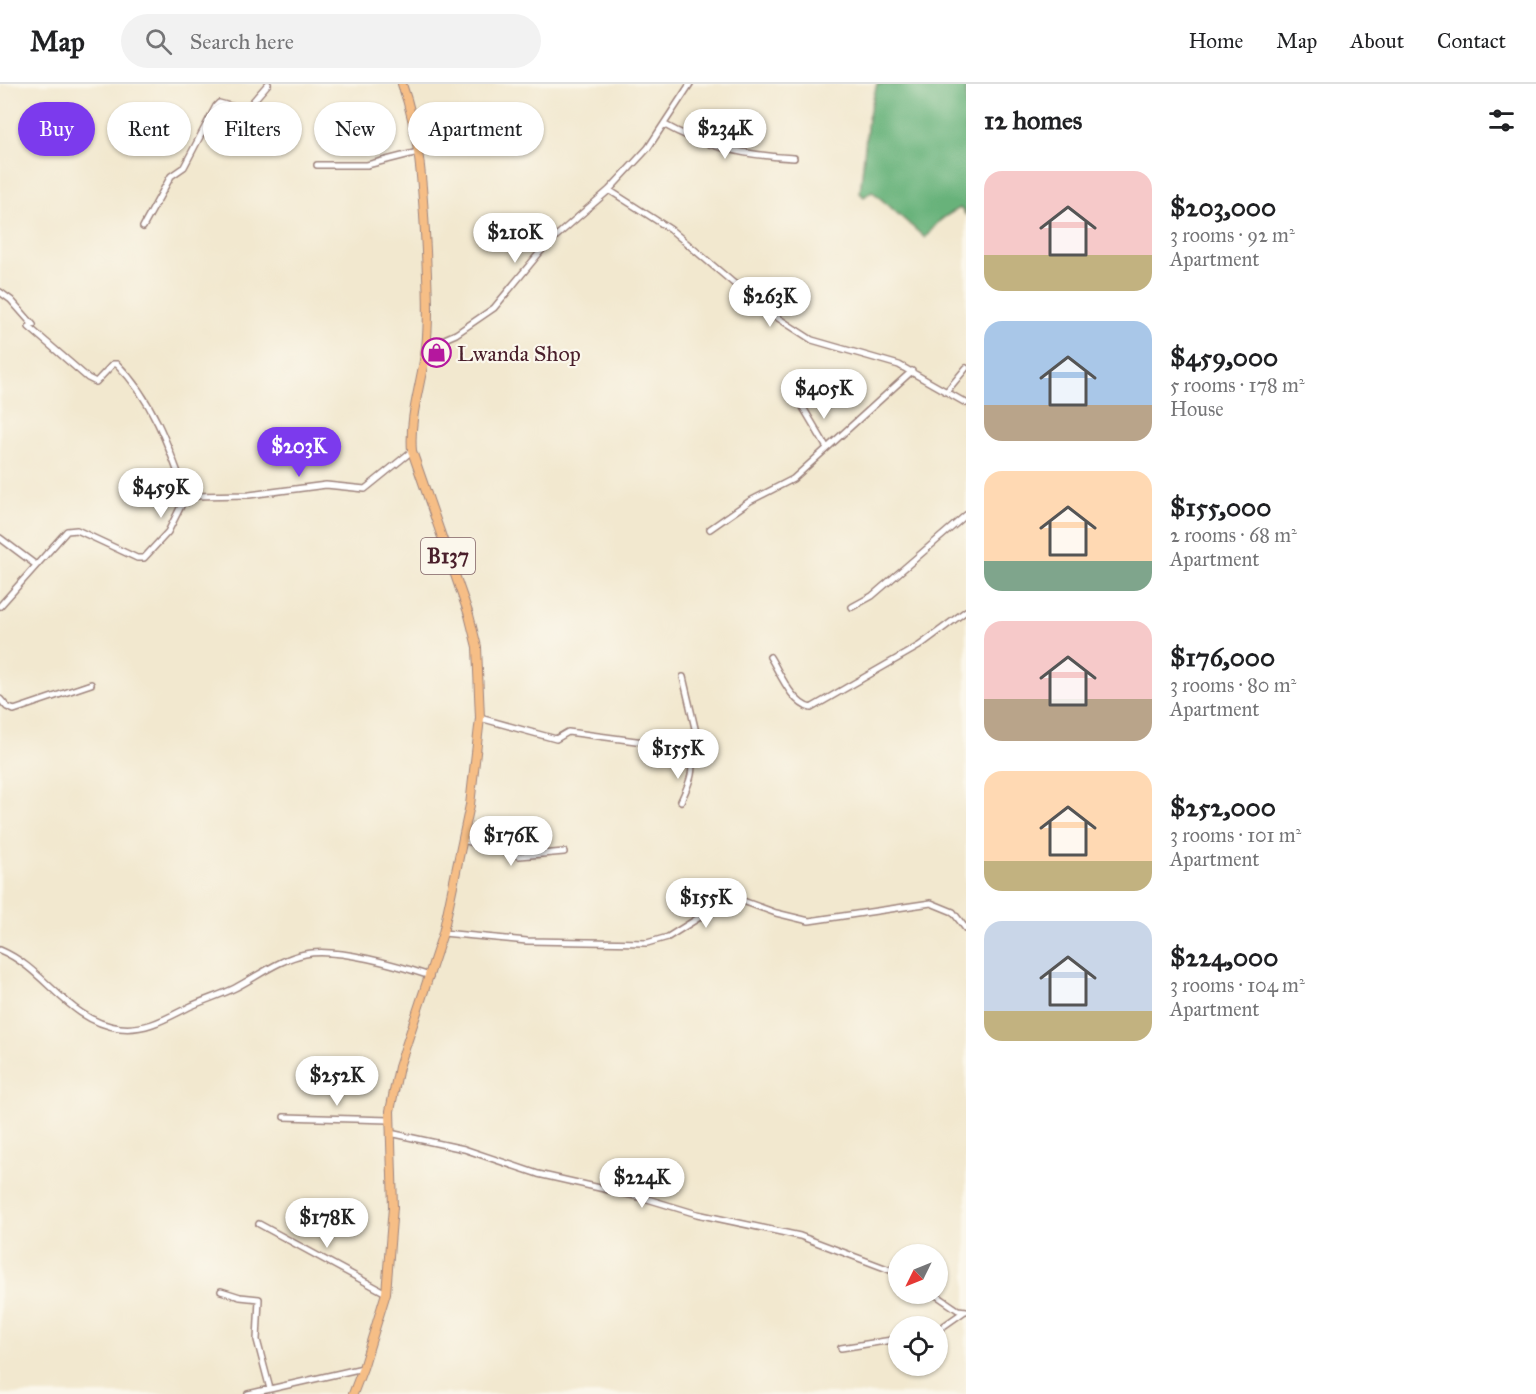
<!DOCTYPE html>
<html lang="en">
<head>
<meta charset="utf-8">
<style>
	body { margin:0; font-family:"IM FELL Great Primer",serif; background:#f2f2f2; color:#202124; height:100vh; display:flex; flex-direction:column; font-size:22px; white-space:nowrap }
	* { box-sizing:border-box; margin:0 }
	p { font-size:20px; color:#757577 }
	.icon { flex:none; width:33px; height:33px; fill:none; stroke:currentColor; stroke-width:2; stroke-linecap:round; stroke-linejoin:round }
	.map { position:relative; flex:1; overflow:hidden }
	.details { display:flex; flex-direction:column; background:#fff; width:570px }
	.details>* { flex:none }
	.guide { position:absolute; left:18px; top:18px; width:570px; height:54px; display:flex; gap:12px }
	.needle { width:39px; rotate:227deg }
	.controls { position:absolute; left:888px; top:1160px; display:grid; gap:12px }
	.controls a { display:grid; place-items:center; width:60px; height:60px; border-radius:50%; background:#fff; box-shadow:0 2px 4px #0004; font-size:30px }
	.price { position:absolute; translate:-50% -51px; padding:0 14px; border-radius:21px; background:#fff; color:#222; font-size:20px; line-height:39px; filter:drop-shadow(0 2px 3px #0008) }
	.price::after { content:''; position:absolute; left:50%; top:36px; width:18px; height:14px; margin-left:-9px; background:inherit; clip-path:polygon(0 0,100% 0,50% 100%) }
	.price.active { background:#7c3aed; color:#fff }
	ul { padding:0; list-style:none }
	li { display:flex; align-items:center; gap:18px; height:150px; padding:0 18px }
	li span { display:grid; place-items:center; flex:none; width:168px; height:120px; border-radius:18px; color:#555 }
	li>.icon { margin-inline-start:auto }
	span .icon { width:72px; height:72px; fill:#fffc; stroke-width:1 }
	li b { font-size:26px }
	h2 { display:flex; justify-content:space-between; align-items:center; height:72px; padding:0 18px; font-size:26px }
	.tag { padding:0 21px; border-radius:27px; background:#fff; box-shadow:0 2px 4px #0004; font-size:21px; line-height:54px }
	.tag.active { background:#7c3aed; color:#fff }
	header { display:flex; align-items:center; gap:36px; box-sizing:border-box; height:84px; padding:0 30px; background:#fff; border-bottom:2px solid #e0e0e0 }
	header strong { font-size:28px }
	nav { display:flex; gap:33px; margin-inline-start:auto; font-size:21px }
	.search { width:420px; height:54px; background:#f2f2f2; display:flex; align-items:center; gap:15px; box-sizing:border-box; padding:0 21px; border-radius:33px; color:#757577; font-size:22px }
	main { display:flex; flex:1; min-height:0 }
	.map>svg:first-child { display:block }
</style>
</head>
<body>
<header>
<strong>Map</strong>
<div class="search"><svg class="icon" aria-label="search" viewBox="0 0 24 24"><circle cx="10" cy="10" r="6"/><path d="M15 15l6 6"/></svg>Search here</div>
<nav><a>Home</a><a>Map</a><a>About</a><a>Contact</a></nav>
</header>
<main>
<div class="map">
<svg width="966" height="1310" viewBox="0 0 966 1310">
	<rect width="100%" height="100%" fill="#fbf7ec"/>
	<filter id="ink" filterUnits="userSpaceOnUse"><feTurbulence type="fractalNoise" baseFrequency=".0167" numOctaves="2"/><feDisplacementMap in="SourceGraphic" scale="12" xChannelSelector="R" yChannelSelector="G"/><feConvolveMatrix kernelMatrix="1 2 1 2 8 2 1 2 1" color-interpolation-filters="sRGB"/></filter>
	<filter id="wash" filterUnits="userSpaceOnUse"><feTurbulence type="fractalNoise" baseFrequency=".008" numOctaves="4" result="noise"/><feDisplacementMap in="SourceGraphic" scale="24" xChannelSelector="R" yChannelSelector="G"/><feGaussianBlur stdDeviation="1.35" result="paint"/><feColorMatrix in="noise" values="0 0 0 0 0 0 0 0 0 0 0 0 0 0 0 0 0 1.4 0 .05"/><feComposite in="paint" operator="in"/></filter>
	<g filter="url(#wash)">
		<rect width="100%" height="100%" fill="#f2e8cf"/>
		<path fill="#67b27a" stroke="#586852" stroke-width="1.5" d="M877,0H966V131L960,124C941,134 938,137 925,154L872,107L864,113L860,109L868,34Z"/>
	</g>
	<g filter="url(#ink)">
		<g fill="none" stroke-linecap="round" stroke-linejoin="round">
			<defs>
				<path id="street" d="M665,41C704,63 750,72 794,74
					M317,81H367L418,68
					M609,106L670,145L764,225L812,256L899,281L966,319
					M143,143L171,92L184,83L216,22L219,19L238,24L248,23L268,0
					M0,208L11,216L33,241L29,243L88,294L96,298L113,280H117C154,317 170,366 187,414
					M426,263L456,250L494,224L546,161L609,106L648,64L690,0
					M947,307L966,284
					M801,320L827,364
					M710,445L750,417L793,395L912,287
					M0,454L36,481
					M0,522L67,447L77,446L137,474H144L168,448L183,418L192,412L249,411L326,401L365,405L412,367
					M852,523L872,512L966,431
					M770,573C780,589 792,620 811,624L919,562L966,527
					M0,615L7,623L14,626L91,600
					M480,634L556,655L568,648L651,659L686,669L697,663L698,657L683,593
					M681,717C687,704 699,681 686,669
					M463,756L519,772L564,768
					M443,849L527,857L647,859L668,853L732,813L776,829L809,837L931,819L953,828L966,845
					M0,866C46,885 67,937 120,944C146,947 167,934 189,923C204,916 221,911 235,904C258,892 280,875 305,870C336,863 400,882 430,892
					M284,1033L389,1036
					M390,1049L464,1065L538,1090L644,1114L697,1130L800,1152L898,1189
					M259,1140L386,1209
					M221,1207L240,1213L259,1215L257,1256L270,1305
					M933,1209L958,1226L966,1227
					M938,1246L965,1227
					M841,1264L898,1255
					M248,1310L363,1284"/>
				<path id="primary" d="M353,1310L363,1284L386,1209L393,1123L390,1027L399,983L443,849L470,721L480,634L477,563L469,531L412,367C409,332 422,298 426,263C430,232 427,198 426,167C423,111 421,53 402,0"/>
			</defs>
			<use href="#street" stroke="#9e847d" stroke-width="8"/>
			<use href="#primary" stroke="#9e847d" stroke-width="10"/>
			<use href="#street" stroke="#fff" stroke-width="5"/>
			<use href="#primary" stroke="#f6be86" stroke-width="8"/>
		</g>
	</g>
	<defs>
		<symbol id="shop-ring" viewBox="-11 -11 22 22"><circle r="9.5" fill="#fbf7ec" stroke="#b5179e" stroke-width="1.5"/><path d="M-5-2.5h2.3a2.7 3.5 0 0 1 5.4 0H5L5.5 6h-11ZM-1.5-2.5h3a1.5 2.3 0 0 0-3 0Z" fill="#b5179e"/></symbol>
	</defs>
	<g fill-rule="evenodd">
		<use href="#shop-ring" x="420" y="252" width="33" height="33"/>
	</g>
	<g text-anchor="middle" stroke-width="4.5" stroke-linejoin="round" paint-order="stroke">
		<rect fill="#fbf7ec" stroke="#7f6065" stroke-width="1.5" x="421" y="454" width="54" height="36" rx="4.5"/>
		<g font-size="21" font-weight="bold" fill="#4a1f2b">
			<text x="448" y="479">B137</text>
		</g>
		<g font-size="22" fill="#4a1f2b" stroke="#fbf7ec" text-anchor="start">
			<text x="457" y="277">Lwanda Shop</text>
		</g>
	</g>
</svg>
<div class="controls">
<a><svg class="needle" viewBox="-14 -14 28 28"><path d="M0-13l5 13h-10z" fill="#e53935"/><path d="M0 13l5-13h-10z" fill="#757577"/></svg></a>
<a><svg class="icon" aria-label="locate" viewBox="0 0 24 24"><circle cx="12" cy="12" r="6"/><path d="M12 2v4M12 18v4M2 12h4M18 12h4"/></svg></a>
</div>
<b class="price" style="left:725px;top:76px">$234K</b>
<b class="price" style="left:515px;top:180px">$210K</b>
<b class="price" style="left:770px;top:244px">$263K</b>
<b class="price" style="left:824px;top:336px">$405K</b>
<b class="price active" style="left:299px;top:394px">$203K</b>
<b class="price" style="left:161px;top:435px">$459K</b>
<b class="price" style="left:678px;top:696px">$155K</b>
<b class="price" style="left:511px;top:783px">$176K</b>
<b class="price" style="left:706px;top:845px">$155K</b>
<b class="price" style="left:337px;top:1023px">$252K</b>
<b class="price" style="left:642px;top:1125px">$224K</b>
<b class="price" style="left:327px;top:1165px">$178K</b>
<div class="guide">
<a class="tag active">Buy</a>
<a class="tag">Rent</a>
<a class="tag">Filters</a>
<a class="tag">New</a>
<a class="tag">Apartment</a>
</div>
</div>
<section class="details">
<h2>12 homes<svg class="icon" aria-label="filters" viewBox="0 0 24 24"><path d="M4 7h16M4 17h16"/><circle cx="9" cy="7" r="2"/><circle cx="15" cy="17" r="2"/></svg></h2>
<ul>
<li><span style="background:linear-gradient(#f6c9c9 70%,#c2b280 0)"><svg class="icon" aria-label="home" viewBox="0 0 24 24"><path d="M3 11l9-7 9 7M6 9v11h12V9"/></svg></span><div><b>$203,000</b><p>3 rooms · 92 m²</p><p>Apartment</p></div></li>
<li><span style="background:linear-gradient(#a9c7e8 70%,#b9a48a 0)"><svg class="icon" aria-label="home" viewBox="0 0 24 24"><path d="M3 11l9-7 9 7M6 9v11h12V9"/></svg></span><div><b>$459,000</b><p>5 rooms · 178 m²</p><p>House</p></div></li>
<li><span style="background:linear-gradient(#ffd9b3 75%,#7fa58c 0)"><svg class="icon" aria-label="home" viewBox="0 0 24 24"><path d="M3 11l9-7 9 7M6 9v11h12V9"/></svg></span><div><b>$155,000</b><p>2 rooms · 68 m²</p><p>Apartment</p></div></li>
<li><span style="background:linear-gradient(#f6c9c9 65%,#b9a48a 0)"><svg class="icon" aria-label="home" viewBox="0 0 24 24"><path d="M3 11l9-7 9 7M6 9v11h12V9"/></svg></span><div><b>$176,000</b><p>3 rooms · 80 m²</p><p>Apartment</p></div></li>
<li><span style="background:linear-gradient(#ffd9b3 75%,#c2b280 0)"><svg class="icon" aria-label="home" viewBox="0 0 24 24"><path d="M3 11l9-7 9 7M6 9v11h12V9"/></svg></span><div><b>$252,000</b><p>3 rooms · 101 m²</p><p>Apartment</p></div></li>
<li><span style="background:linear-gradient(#c9d6e8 75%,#c2b280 0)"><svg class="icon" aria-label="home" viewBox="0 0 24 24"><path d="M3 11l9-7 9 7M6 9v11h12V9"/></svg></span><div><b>$224,000</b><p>3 rooms · 104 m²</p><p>Apartment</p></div></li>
</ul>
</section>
</main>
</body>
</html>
